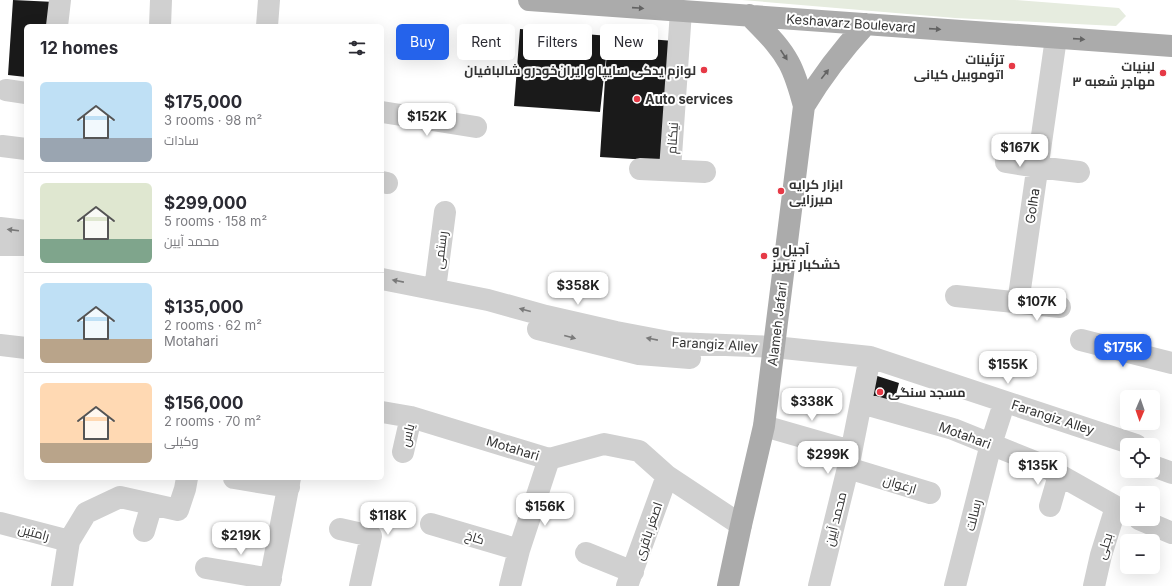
<!DOCTYPE html>
<html lang="en">
<head>
<meta charset="utf-8">
<style>
	body { margin:0; font-family:Inter,Cairo,sans-serif; background:#f2f2f3; color:#2b2b33; height:100vh; display:flex; flex-direction:column; font-size:15px; white-space:nowrap }
	* { box-sizing:border-box; margin:0 }
	p { font-size:13px; color:#7c7c81 }
	.icon { flex:none; width:22px; height:22px; fill:none; stroke:currentColor; stroke-width:2; stroke-linecap:round; stroke-linejoin:round }
	.map { position:relative; flex:1; overflow:hidden }
	.details { position:absolute; left:24px; top:24px; width:360px; height:456px; display:flex; flex-direction:column; background:#fff; border-radius:6px; box-shadow:0 4px 16px #0002 }
	.details>* { flex:none }
	.hud { position:absolute; left:396px; top:24px; width:380px; height:36px; display:flex; gap:8px }
	.needle { width:26px; rotate:182deg }
	.controls { position:absolute; left:1120px; top:390px; display:grid; gap:8px }
	.controls a { display:grid; place-items:center; width:40px; height:40px; border-radius:6px; background:#fff; box-shadow:0 4px 16px #0002; font-size:20px }
	.price { position:absolute; translate:-50% -34px; padding:0 9px; border-radius:8px; background:#fff; color:#222; font-size:13px; line-height:26px; filter:drop-shadow(0 1px 2px #0008) }
	.price::after { content:''; position:absolute; left:50%; top:24px; width:12px; height:9px; margin-left:-6px; background:inherit; clip-path:polygon(0 0,100% 0,50% 100%) }
	.price.active { background:#2563eb; color:#fff }
	ul { padding:0; list-style:none }
	li { display:flex; align-items:center; gap:12px; height:100px; padding:0 16px }
	li+li { border-top:1px solid #e1e1e2 }
	li span { display:grid; place-items:center; flex:none; width:112px; height:80px; border-radius:6px; color:#555 }
	li>.icon { margin-inline-start:auto }
	span .icon { width:48px; height:48px; fill:#fffc; stroke-width:1 }
	li b { font-size:17px }
	h2 { display:flex; justify-content:space-between; align-items:center; height:48px; padding:0 16px; font-size:17px }
	.pill { padding:0 14px; border-radius:6px; background:#fff; box-shadow:0 4px 16px #0002; font-size:14px; line-height:36px }
	.pill.active { background:#2563eb; color:#fff }
	.map>svg:first-child { display:block }
</style>
</head>
<body>
<div class="map">
<svg width="1172" height="586" viewBox="0 0 1172 586">
	<rect width="100%" height="100%" fill="#fff"/>
	<path fill="#e6ecdf" d="M742,0H1015L1119,8L1126,16L1116,26L955,18Z"/>
	<path fill="#1a1a1a" d="M13,0L55,2L50,26H26V77L8,75Z
		M520,29L674,41L666,161L600,157L607,49L600,112L514,106Z
		M868,373L899,383L892,410L862,402Z"/>
	<g fill="none" stroke-linecap="round" stroke-linejoin="round">
		<path stroke="#d0d0d0" stroke-width="22" d="M57,26L60,0
			M160,26L161,0
			M267,26L269,0
			M6,90L26,93
			M382,112L476,127
			M2,146L26,149
			M1006,162L1037,167L1079,172
			M640,169L705,172
			M670,170L681,11
			M382,182L387,183
			M0,228L26,231
			M0,245H26
			M382,279L488,300L546,316L616,332L674,343L774,347L870,357L1136,445
			M435,289L445,212
			M956,296L1060,307
			M1018,303L1056,38
			M538,329L639,354L690,358
			M1081,340L1172,363
			M0,345L26,348
			M861,403L953,429L1040,464L1127,513
			M382,412L411,417L549,459L604,444L639,451L667,476L741,525
			M764,426L851,451
			M403,452L411,417
			M1153,466L1172,473
			M848,468L930,493
			M234,478L289,487
			M1050,506L1059,475
			M1139,519L1172,533
			M0,523L69,541
			M431,524L519,550
			M340,529L371,536L360,586
			M144,531L152,504
			M586,553L633,572
			M206,568L271,579
			M62,586L69,541L86,513L120,497L178,510L185,489L187,478
			M269,586L290,478
			M510,586L519,550L549,459
			M627,586L667,476
			M819,586L848,468L870,357
			M955,586L991,444L1001,413
			M1094,586L1101,555L1116,507"/>
		<path stroke="#ababab" stroke-width="22" d="M529,0L1172,46
			M804,106C822,76 842,50 866,24
			M728,586L741,525L764,426L804,106C800,91 796,76 789,63C779,44 763,30 749,15"/>
	</g>
	<defs><path id="oneway-solid" d="M-6-.8H1V-3.2L6.5 0L1 3.2V.8H-6Z"/></defs>
	<g fill="#636363">
		<use href="#oneway-solid" transform="translate(638 8) rotate(4)"/>
		<use href="#oneway-solid" transform="translate(935 29) rotate(4)"/>
		<use href="#oneway-solid" transform="translate(1079 39) rotate(4)"/>
		<use href="#oneway-solid" transform="translate(784 55) rotate(56)"/>
		<use href="#oneway-solid" transform="translate(825 74) rotate(-52)"/>
	</g>
	<g fill="#7a7a7a">
		<use href="#oneway-solid" transform="translate(13 230) rotate(-173)"/>
		<use href="#oneway-solid" transform="translate(398 281) rotate(-169)"/>
		<use href="#oneway-solid" transform="translate(525 310) rotate(-165)"/>
		<use href="#oneway-solid" transform="translate(570 337) rotate(15)"/>
		<use href="#oneway-solid" transform="translate(652 339) rotate(-169)"/>
	</g>
	<g fill="#e63946" stroke="#fff" stroke-width="1.5">
		<circle cx="1012" cy="66" r="4"/>
		<circle cx="704" cy="70" r="4"/>
		<circle cx="1163" cy="73" r="4"/>
		<circle cx="637" cy="99" r="4"/>
		<circle cx="781" cy="191" r="4"/>
		<circle cx="764" cy="256" r="4"/>
		<circle cx="880" cy="392" r="4"/>
	</g>
	<g text-anchor="middle" stroke-width="4" stroke-linejoin="round" paint-order="stroke">
		<g font-size="13" fill="#333" stroke="#fff">
			<text transform="translate(851 23) rotate(4)" y="5">Keshavarz Boulevard</text>
			<text transform="translate(672 138) rotate(-86)" y="5">نیکنام</text>
			<text transform="translate(1032 206) rotate(-82)" y="5">Golha</text>
			<text transform="translate(440 250) rotate(-83)" y="5">رستمی</text>
			<text transform="translate(777 324) rotate(-83)" y="5">Alameh Jafari</text>
			<text transform="translate(715 344) rotate(3)" y="5">Farangiz Alley</text>
			<text transform="translate(1053 417) rotate(18)" y="5">Farangiz Alley</text>
			<text transform="translate(407 435) rotate(-76)" y="5">یاس</text>
			<text transform="translate(965 435) rotate(20)" y="5">Motahari</text>
			<text transform="translate(513 448) rotate(17)" y="5">Motahari</text>
			<text transform="translate(900 484) rotate(17)" y="5">ارغوان</text>
			<text transform="translate(973 515) rotate(-76)" y="5">رسالت</text>
			<text transform="translate(835 519) rotate(-76)" y="5">محمد آیین</text>
			<text transform="translate(648 531) rotate(-71)" y="5">اصغر باقری</text>
			<text transform="translate(34 532) rotate(15)" y="5">رامتین</text>
			<text transform="translate(475 537) rotate(17)" y="5">کاخ</text>
			<text transform="translate(1104 546) rotate(-73)" y="5">بجلی</text>
		</g>
		<g font-size="13" font-weight="bold" fill="#333" stroke="#fff" text-anchor="start">
			<text x="1004" y="64" text-anchor="end">تزئینات<tspan x="1004" dy="15">اتوموبیل کیانی</tspan></text>
			<text x="1155" y="71" text-anchor="end">لبنیات<tspan x="1155" dy="15">مهاجر شعبه ۳</tspan></text>
			<text x="696" y="75" text-anchor="end">لوازم یدکی سایپا و ایران‌خودرو شالبافیان</text>
			<text x="645" y="104">Auto services</text>
			<text x="789" y="189">ابزار کرایه<tspan x="789" dy="15">میرزایی</tspan></text>
			<text x="772" y="254">آجیل و<tspan x="772" dy="15">خشکبار تبریز</tspan></text>
			<text x="888" y="397">مسجد سنگی</text>
		</g>
	</g>
</svg>
<div class="controls">
<a><svg class="needle" viewBox="-14 -14 28 28"><path d="M0-13l5 13h-10z" fill="#e53935"/><path d="M0 13l5-13h-10z" fill="#7c7c81"/></svg></a>
<a><svg class="icon" aria-label="locate" viewBox="0 0 24 24"><circle cx="12" cy="12" r="6"/><path d="M12 2v4M12 18v4M2 12h4M18 12h4"/></svg></a>
<a>+</a>
<a>−</a>
</div>
<b class="price" style="left:427px;top:137px">$152K</b>
<b class="price" style="left:1020px;top:168px">$167K</b>
<b class="price" style="left:578px;top:306px">$358K</b>
<b class="price" style="left:1037px;top:322px">$107K</b>
<b class="price active" style="left:1123px;top:368px">$175K</b>
<b class="price" style="left:1008px;top:385px">$155K</b>
<b class="price" style="left:812px;top:422px">$338K</b>
<b class="price" style="left:828px;top:475px">$299K</b>
<b class="price" style="left:1038px;top:486px">$135K</b>
<b class="price" style="left:545px;top:527px">$156K</b>
<b class="price" style="left:388px;top:536px">$118K</b>
<b class="price" style="left:241px;top:556px">$219K</b>
<div class="hud">
<a class="pill active">Buy</a>
<a class="pill">Rent</a>
<a class="pill">Filters</a>
<a class="pill">New</a>
</div>
<section class="details">
<h2>12 homes<svg class="icon" aria-label="filters" viewBox="0 0 24 24"><path d="M4 7h16M4 17h16"/><circle cx="9" cy="7" r="2"/><circle cx="15" cy="17" r="2"/></svg></h2>
<ul>
<li><span style="background:linear-gradient(#bfe0f5 70%,#9aa5b1 0)"><svg class="icon" aria-label="home" viewBox="0 0 24 24"><path d="M3 11l9-7 9 7M6 9v11h12V9"/></svg></span><div><b>$175,000</b><p>3 rooms · 98 m²</p><p>سادات</p></div></li>
<li><span style="background:linear-gradient(#dfe7d0 70%,#7fa58c 0)"><svg class="icon" aria-label="home" viewBox="0 0 24 24"><path d="M3 11l9-7 9 7M6 9v11h12V9"/></svg></span><div><b>$299,000</b><p>5 rooms · 158 m²</p><p>محمد آیین</p></div></li>
<li><span style="background:linear-gradient(#bfe0f5 70%,#b9a48a 0)"><svg class="icon" aria-label="home" viewBox="0 0 24 24"><path d="M3 11l9-7 9 7M6 9v11h12V9"/></svg></span><div><b>$135,000</b><p>2 rooms · 62 m²</p><p>Motahari</p></div></li>
<li><span style="background:linear-gradient(#ffd9b3 75%,#b9a48a 0)"><svg class="icon" aria-label="home" viewBox="0 0 24 24"><path d="M3 11l9-7 9 7M6 9v11h12V9"/></svg></span><div><b>$156,000</b><p>2 rooms · 70 m²</p><p>وکیلی</p></div></li>
</ul>
</section>
</div>
</body>
</html>
